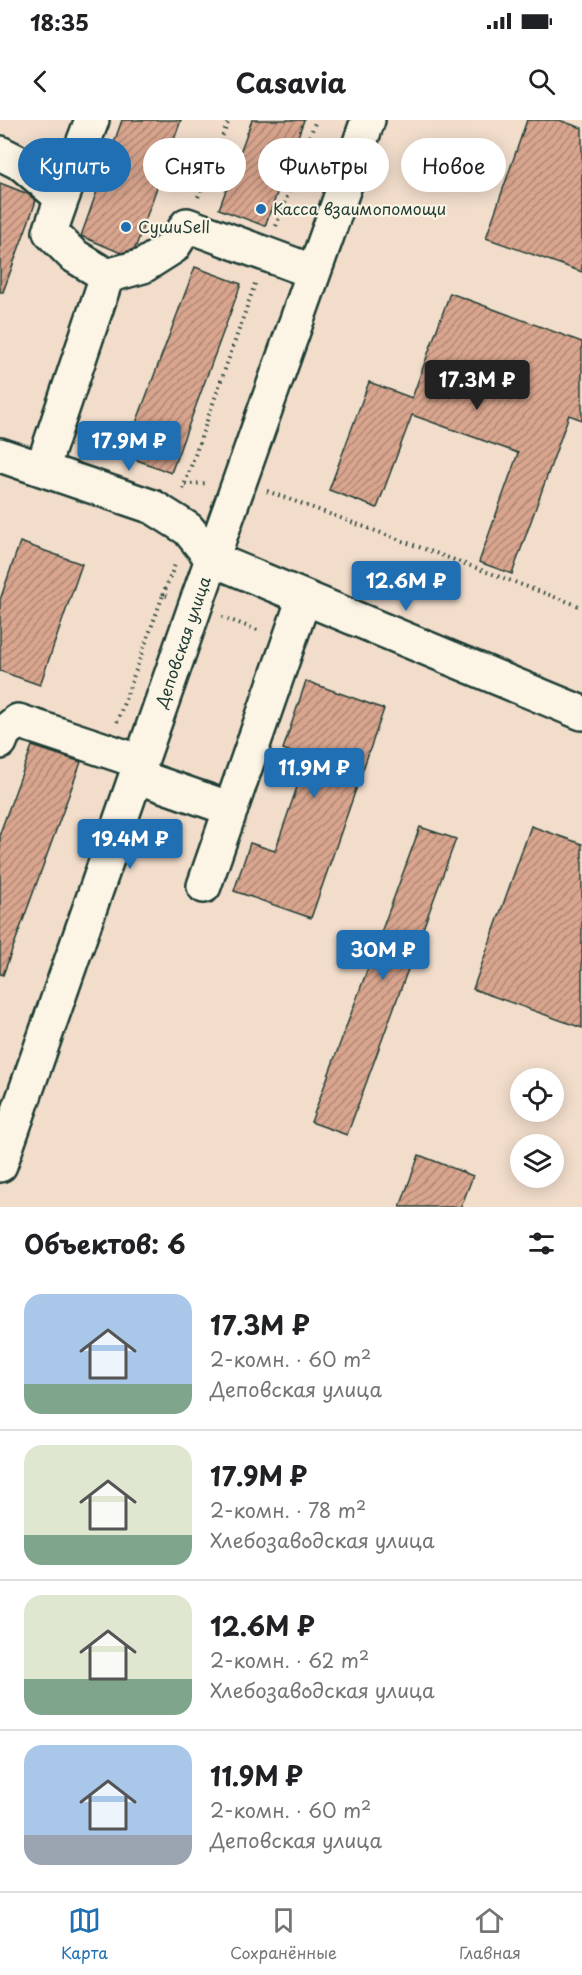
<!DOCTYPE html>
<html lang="ru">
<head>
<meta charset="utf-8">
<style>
	body { margin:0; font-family:"Playpen Sans",sans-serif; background:#f2f2f2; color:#202124; height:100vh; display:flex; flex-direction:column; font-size:22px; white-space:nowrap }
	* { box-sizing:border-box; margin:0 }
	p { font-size:20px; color:#757577 }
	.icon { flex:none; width:33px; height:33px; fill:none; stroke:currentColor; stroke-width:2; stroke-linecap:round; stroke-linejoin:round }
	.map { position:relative; height:1087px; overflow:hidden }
	.sheet { display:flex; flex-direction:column; background:#fff; flex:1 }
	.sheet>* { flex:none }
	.hud { position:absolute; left:18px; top:18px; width:546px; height:54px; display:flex; gap:12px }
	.buttons { position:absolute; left:510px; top:948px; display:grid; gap:12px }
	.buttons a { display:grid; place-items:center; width:54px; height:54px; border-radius:50%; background:#fff; box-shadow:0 3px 15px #0003; font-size:30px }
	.price { position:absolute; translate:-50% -51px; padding:0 14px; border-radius:6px; background:#1f6fb2; color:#fff; font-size:20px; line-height:39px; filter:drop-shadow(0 2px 3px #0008) }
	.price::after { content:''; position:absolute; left:50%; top:36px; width:18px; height:14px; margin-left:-9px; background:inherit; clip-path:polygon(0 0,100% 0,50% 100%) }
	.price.current { background:#222; color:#fff }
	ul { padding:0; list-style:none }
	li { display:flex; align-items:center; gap:18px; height:150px; padding:0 24px }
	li+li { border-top:2px solid #e0e0e0 }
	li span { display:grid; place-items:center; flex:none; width:168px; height:120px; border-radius:18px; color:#555 }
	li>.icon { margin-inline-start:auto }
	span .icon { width:72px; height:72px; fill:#fffc; stroke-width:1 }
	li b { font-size:26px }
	h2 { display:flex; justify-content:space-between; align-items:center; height:72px; padding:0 24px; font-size:26px }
	.pill { padding:0 21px; border-radius:27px; background:#fff; box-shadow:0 3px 15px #0003; font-size:21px; line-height:54px }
	.pill.current { background:#1f6fb2; color:#fff }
	.status { display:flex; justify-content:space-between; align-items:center; height:42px; padding:0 30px; background:#fff; direction:ltr }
	.status svg { height:16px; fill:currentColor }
	header { display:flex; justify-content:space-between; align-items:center; height:78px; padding:0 24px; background:#fff; font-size:27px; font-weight:700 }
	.tab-bar { display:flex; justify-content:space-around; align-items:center; height:84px; border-top:2px solid #e0e0e0; background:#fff; font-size:16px; color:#757577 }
	.tab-bar a { display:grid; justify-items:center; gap:3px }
	.tab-bar .current { color:#1f6fb2 }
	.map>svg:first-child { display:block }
</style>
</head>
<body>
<div class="status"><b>18:35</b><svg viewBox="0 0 49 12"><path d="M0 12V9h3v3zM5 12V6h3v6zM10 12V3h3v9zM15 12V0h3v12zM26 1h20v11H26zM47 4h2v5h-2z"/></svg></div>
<header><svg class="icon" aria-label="back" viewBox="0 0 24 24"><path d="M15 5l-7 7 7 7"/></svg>Casavia<svg class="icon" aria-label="search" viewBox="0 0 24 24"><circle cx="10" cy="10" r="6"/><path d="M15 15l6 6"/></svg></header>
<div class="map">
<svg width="582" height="1087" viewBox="0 0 582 1087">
	<defs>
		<pattern id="building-hatch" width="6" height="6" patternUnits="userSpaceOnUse" patternTransform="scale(1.5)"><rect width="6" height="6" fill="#d9a58e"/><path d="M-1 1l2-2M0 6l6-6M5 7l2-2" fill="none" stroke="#af8875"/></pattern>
	</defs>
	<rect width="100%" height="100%" fill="#f2ddcb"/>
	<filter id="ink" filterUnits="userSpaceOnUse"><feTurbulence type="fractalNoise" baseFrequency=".0167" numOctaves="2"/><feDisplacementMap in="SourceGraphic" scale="12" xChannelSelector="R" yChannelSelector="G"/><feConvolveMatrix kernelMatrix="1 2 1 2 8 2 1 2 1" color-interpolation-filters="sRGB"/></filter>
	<g filter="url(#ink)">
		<path fill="url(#building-hatch)" stroke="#1f3d34" stroke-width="1.5" d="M122,0H181L135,129L121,133L81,116Z
			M252,0H304L265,106L219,89Z
			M527,0H559L582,8V152L486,118Z
			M0,63L28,74L36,81L3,172H0Z
			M195,147L241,164L171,353L124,335Z
			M450,173L582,222V300L569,295L512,454L479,442L518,333L412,295L377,388L329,370L369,262L412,278Z
			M20,422L82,444L40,565L0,551V480Z
			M306,561L384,589L311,798L234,771L250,723L275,731L307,638L283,629Z
			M32,626L81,642L3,855L0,854V713Z
			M531,706L582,724V908L473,869Z
			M420,707L456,719L347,1015L311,1002Z
			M419,1035L473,1056L461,1087H400Z"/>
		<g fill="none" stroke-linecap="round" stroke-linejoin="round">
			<defs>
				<path id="minor" d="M0,33L22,44L62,78L50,112L73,135L107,156L143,146L173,127L187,105L314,152
					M62,78L92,0
					M0,335L153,387L188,409L212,439L582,593
					M42,349L107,156
					M0,622L4,612L18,601L141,642
					M136,656L231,689
					M204,766L304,478
					M0,1045L195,487L368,0"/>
			</defs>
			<use href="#minor" stroke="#1f3d34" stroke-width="38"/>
			<path stroke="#1f3d34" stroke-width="4" stroke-dasharray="1.5 4.5" stroke-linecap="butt" d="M198,77L229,0
				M276,106L316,0
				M185,364L208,363
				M183,369L256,161
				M267,371L582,487
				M163,475L176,442
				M222,497L260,511
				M117,602L163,475L167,476"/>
			<use href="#minor" stroke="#fcf5e5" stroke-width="33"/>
		</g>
	</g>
	<g fill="#1f6fb2" stroke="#fcf5e5" stroke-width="2">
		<circle cx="261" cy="89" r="6"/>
		<circle cx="126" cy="107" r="6"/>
	</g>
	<g text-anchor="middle" stroke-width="4.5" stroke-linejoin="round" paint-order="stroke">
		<g font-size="16" fill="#1f3d34" stroke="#fcf5e5" text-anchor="start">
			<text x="273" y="95">Касса взаимопомощи</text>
			<text x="138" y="113">СушиSell</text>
		</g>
		<g font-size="16" fill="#1f3d34" stroke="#fcf5e5">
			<text transform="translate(183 522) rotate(-71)" y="6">Деповская улица</text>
		</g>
	</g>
</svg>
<div class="buttons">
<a><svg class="icon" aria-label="locate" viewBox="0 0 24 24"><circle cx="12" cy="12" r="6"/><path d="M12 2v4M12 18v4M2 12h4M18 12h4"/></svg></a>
<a><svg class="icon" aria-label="layers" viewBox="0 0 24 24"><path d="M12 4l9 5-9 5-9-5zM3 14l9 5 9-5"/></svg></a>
</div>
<b class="price current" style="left:477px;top:291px">17.3M ₽</b>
<b class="price" style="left:129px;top:352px">17.9M ₽</b>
<b class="price" style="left:406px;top:492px">12.6M ₽</b>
<b class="price" style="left:314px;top:679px">11.9M ₽</b>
<b class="price" style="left:130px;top:750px">19.4M ₽</b>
<b class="price" style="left:383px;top:861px">30M ₽</b>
<div class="hud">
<a class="pill current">Купить</a>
<a class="pill">Снять</a>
<a class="pill">Фильтры</a>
<a class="pill">Новое</a>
</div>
</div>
<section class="sheet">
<h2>Объектов: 6<svg class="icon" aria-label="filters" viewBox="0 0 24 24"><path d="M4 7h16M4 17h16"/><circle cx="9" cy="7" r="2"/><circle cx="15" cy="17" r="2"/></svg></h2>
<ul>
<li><span style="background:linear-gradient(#a9c7e8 75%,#7fa58c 0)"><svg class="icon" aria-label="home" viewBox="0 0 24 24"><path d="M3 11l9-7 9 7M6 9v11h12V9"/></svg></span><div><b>17.3M ₽</b><p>2-комн. · 60 m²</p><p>Деповская улица</p></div></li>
<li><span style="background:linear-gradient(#dfe7d0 75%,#7fa58c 0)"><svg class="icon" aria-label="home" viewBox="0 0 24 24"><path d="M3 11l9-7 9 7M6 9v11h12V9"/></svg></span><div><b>17.9M ₽</b><p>2-комн. · 78 m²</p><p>Хлебозаводская улица</p></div></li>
<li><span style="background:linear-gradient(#dfe7d0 70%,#7fa58c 0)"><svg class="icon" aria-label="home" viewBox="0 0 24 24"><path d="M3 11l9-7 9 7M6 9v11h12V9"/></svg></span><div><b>12.6M ₽</b><p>2-комн. · 62 m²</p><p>Хлебозаводская улица</p></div></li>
<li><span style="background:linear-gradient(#a9c7e8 75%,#9aa5b1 0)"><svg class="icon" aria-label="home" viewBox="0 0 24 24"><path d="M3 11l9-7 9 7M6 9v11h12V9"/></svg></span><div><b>11.9M ₽</b><p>2-комн. · 60 m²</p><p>Деповская улица</p></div></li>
</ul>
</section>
<nav class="tab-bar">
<a class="current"><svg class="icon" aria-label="map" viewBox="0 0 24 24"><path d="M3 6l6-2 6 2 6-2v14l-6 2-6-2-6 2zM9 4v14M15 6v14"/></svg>Карта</a>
<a><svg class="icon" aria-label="saved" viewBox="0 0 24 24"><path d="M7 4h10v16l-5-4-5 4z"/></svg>Сохранённые</a>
<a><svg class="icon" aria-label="home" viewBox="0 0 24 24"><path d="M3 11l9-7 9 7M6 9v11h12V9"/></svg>Главная</a>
</nav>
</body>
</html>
